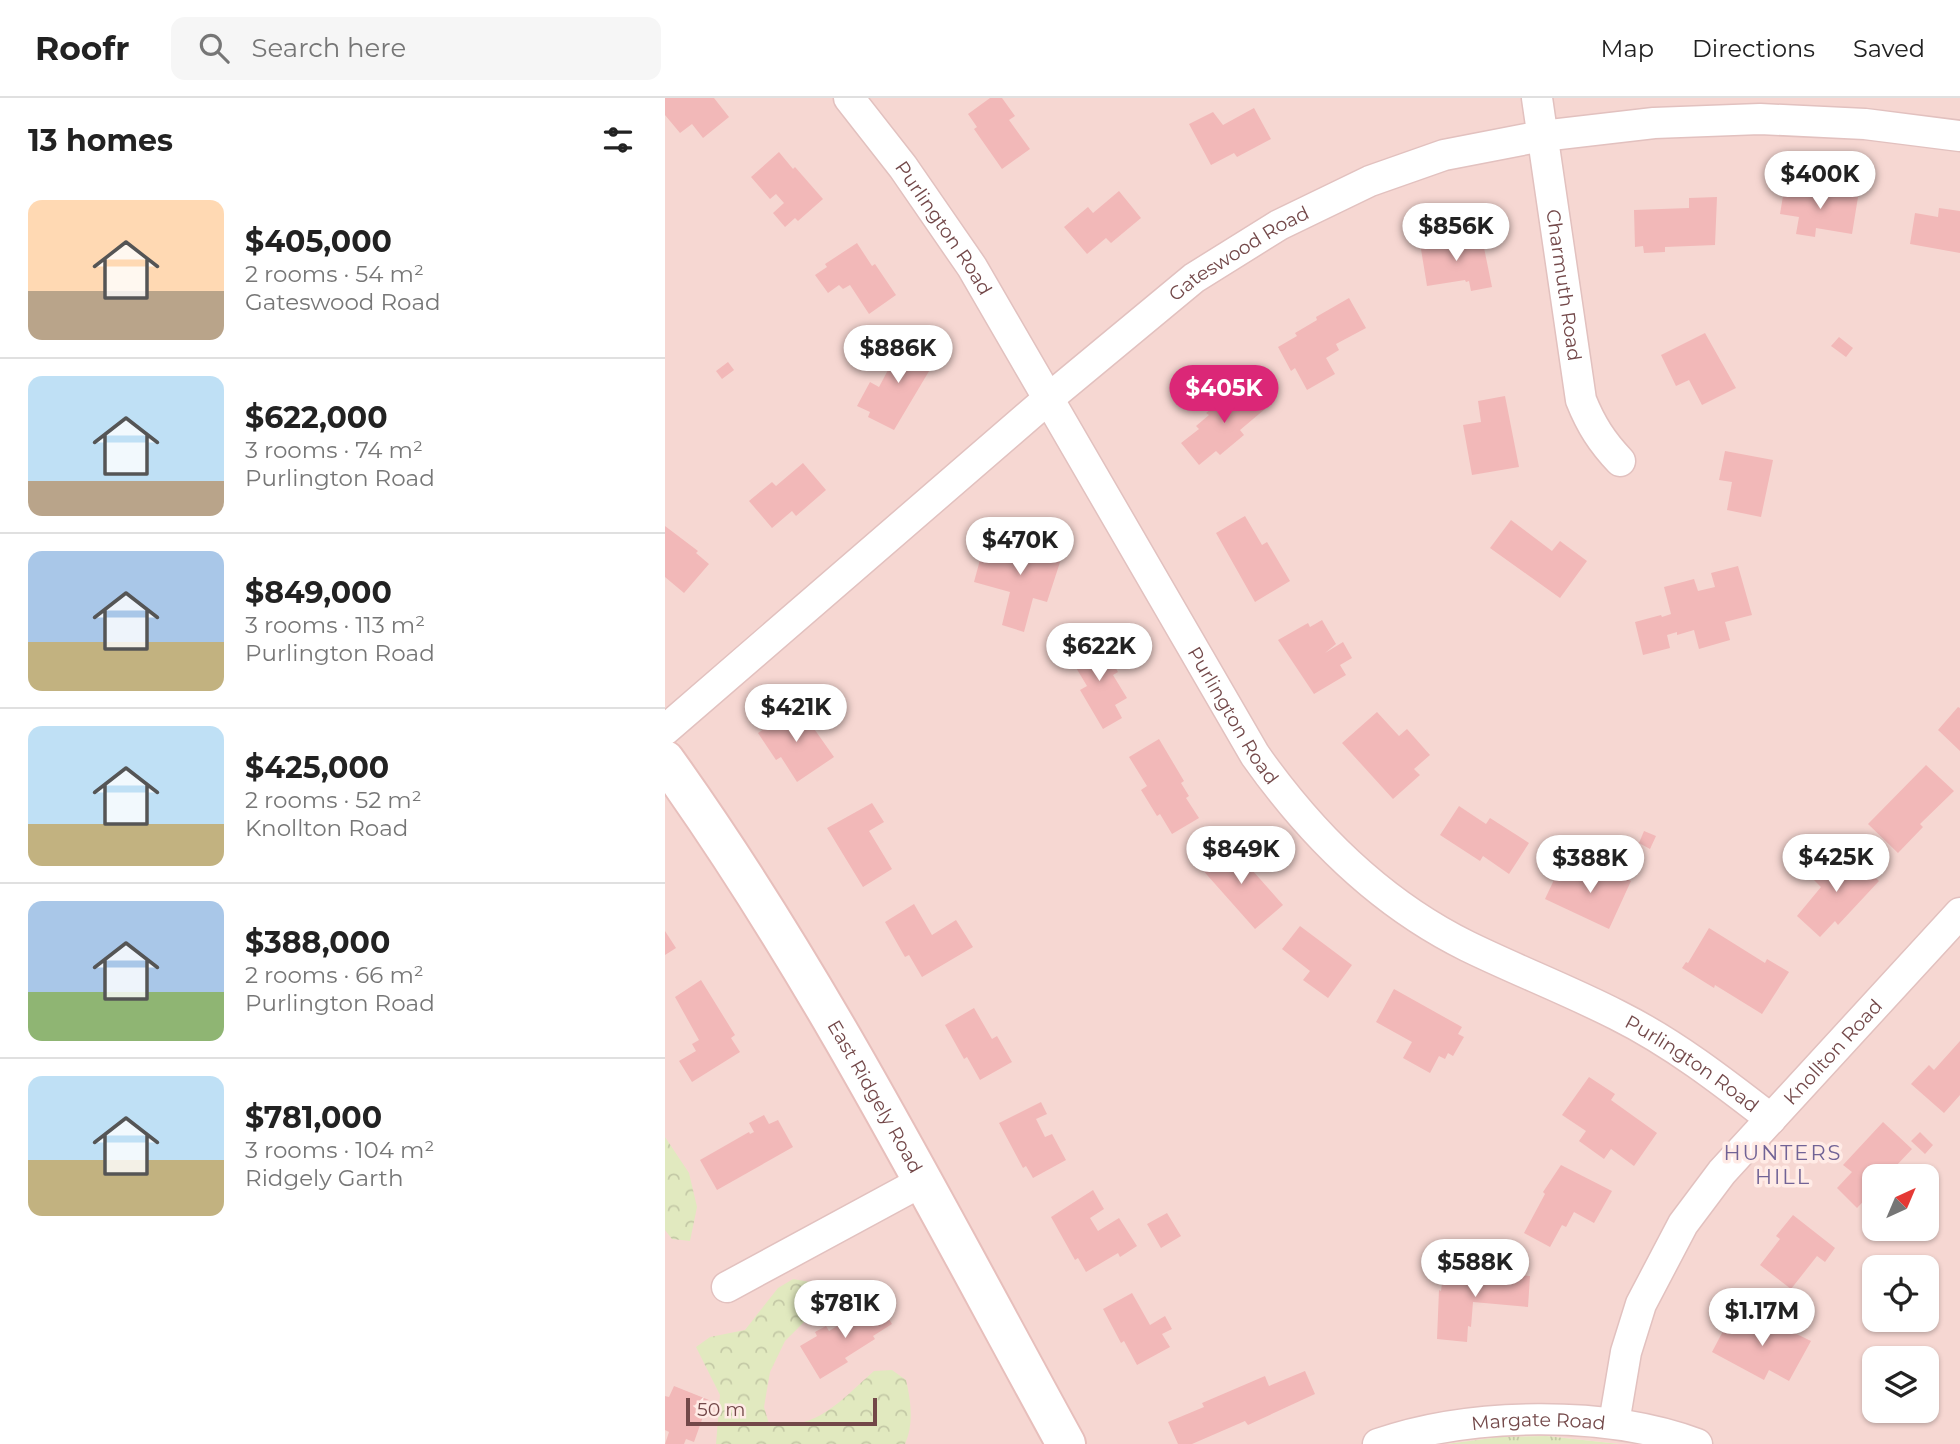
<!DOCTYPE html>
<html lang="en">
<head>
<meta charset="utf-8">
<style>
	body { margin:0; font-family:Montserrat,sans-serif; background:#f6f6f6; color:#222; height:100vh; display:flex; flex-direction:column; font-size:26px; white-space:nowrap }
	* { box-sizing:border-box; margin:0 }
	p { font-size:23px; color:#767676 }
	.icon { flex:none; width:38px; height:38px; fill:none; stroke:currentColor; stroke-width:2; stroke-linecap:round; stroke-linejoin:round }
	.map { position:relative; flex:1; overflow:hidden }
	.side { display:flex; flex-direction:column; background:#fff; width:665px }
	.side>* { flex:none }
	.needle { width:46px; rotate:44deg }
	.fabs { position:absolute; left:1197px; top:1066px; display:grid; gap:14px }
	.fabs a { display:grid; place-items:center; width:77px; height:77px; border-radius:14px; background:#fff; box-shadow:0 2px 5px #0004; font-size:35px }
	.scale { position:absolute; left:21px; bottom:18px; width:191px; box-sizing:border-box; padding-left:7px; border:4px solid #734849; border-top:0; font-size:19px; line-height:24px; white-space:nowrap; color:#734849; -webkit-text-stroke:5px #ffebe6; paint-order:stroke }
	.price { position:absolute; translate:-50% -60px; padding:0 16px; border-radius:24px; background:#fff; color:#222; font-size:23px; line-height:46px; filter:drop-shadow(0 2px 4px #0008) }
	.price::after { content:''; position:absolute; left:50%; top:42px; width:21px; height:16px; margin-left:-10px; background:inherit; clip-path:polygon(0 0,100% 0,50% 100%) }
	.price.on { background:#db2777; color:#fff }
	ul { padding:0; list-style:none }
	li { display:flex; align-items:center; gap:21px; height:175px; padding:0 28px }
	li+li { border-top:2px solid #e0e0e0 }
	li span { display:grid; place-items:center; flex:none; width:196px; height:140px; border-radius:14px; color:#555 }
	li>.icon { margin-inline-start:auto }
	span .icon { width:84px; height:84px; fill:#fffc; stroke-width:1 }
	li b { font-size:30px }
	h2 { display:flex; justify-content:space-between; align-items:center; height:84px; padding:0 28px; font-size:30px }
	header { display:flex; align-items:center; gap:42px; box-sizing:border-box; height:98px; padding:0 35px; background:#fff; border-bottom:2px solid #e0e0e0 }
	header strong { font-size:33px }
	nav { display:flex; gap:38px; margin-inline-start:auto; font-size:24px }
	.search { width:490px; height:63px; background:#f6f6f6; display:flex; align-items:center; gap:18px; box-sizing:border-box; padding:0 24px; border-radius:14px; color:#767676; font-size:26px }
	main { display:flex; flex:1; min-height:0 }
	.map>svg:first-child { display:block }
</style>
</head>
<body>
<header>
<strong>Roofr</strong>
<div class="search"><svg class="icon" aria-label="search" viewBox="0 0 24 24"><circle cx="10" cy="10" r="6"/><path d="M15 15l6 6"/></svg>Search here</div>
<nav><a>Map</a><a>Directions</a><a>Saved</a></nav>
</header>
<main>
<section class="side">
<h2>13 homes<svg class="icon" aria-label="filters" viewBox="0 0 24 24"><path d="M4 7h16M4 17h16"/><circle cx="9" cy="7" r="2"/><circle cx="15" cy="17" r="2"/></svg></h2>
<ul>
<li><span style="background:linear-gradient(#ffd9b3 65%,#b9a48a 0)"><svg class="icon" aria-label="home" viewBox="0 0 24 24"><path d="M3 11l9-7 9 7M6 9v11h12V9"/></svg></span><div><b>$405,000</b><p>2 rooms · 54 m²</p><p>Gateswood Road</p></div></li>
<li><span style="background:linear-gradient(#bfe0f5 75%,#b9a48a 0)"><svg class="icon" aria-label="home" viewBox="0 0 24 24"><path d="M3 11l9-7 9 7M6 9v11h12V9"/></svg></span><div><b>$622,000</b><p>3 rooms · 74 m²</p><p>Purlington Road</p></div></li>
<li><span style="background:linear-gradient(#a9c7e8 65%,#c2b280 0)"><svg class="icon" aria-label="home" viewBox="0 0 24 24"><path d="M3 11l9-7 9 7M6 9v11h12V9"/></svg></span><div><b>$849,000</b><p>3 rooms · 113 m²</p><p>Purlington Road</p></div></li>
<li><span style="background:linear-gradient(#bfe0f5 70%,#c2b280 0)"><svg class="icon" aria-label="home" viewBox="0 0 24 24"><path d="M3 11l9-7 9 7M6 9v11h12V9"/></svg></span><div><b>$425,000</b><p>2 rooms · 52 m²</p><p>Knollton Road</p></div></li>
<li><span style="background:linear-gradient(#a9c7e8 65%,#8fb573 0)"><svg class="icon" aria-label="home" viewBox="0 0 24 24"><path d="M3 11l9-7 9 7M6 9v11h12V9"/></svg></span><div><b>$388,000</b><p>2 rooms · 66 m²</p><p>Purlington Road</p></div></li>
<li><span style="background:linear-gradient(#bfe0f5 60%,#c2b280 0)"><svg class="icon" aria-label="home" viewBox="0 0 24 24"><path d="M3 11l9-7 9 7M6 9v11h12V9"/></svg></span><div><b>$781,000</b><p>3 rooms · 104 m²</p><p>Ridgely Garth</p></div></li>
</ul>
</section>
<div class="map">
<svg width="1295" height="1346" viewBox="0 0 1295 1346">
	<defs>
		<pattern id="grass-tufts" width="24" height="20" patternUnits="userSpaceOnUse" patternTransform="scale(1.75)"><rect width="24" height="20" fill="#e1e9bf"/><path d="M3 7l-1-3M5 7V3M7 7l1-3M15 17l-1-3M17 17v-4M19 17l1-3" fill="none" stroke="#c4c9a6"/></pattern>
		<pattern id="forest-crowns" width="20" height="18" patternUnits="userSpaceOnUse" patternTransform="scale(1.75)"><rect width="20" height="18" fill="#e1e9bf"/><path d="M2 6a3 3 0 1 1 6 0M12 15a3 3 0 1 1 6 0" fill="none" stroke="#c4c9a6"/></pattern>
	</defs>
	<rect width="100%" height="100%" fill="#fce6e0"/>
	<path fill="#f6d7d2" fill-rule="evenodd" d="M0,0H1295V1346H955L881,1338L835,1339L781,1346H0ZM1209,1078H1262V1130H1209ZM1209,1169H1262V1222H1209ZM1209,1260H1262V1312H1209Z"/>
	<path fill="url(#grass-tufts)" d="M881,1338L955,1346H781L835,1339Z"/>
	<path fill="url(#forest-crowns)" d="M0,1039L24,1075L32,1109L25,1143L7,1141L0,1132Z
		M128,1181L145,1184V1218L120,1243L105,1274L99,1309L104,1326C151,1334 177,1301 209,1273L227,1272L241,1282C246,1303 249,1326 240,1346H51L55,1297L31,1249L45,1239L80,1232L113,1190Z"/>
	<path fill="#f2b8b8" d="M0,0H49L64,19L38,40L27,26L15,35L0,17Z
		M325,0H337L350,18L344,22L365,51L337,71L309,31L312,29L303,16Z
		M589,10L606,41L572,59L569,55L546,67L524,26L548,14L558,27Z
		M114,54L128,71L130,69L158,101L133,123L130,120L120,129L108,115L119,105L111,96L105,101L86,79Z
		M1139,90L1193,99L1187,136L1151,130L1150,139L1131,136L1134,119L1115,116L1119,92L1138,95Z
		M454,93L476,120L446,145L441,140L422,156L399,129L423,109L428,115Z
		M1052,99L1050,147L1000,149V154L979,155L978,148L970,149L969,112L1024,110V100Z
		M1274,110L1295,113V155L1245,146L1250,115L1273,119Z
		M796,139V143L817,140L827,189L806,193L804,183L801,184L800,182L762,188L755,145Z
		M192,145L207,168L210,166L231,197L204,216L185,187L178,191L174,187L163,195L150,177L162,169L160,166Z
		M684,200L701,230L671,246L674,252L661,260L670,276L642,292L630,270L626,273L613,249L632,238L630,235L652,222L651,219Z
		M1040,235L1071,290L1037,307L1024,282L1011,288L996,257Z
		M1174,239L1188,250L1181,259L1166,248Z
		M240,240L273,258L229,332L203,319L205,314L192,308L205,284L214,289Z
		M63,264L69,272L57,281L51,273Z
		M579,285L600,311L575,332L579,337L555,357L551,353L534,367L516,345L534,331L531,328L544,317L541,315Z
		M840,298L854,369L807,377L798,327L816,324L813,303Z
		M1060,353L1108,362L1096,419L1062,412L1067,384L1054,382Z
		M138,365L161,392L131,418L127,413L107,430L84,403L107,384L111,388Z
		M580,418L597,447L602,444L625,483L590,504L551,435Z
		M846,422L887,453L895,443L922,463L895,500L825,450Z
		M0,428L33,453L31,455L44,466L19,495L0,479Z
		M358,441L399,452L382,504L368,500L359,534L337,527L345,494L309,484L319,447L354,456Z
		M1073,468L1087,517L1060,524L1065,542L1034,551L1029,532L1012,537V534L1002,537L1005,550L978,557L970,524L996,517L997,519L1006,516L999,489L1029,481L1033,493L1050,489L1046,475Z
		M657,522L671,546L660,555L678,544L687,560L675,567L681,577L649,596L613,542L643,525L645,529Z
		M434,541L453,574L448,577L462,600L450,607L457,620L438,631L415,592L422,588L404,558Z
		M133,608L169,659L132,684L116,659L111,662L93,635Z
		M1293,609L1295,610V653L1273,632Z
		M712,614L734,638L742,631L765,657L749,671L755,677L728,701L677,645Z
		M494,641L519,683L516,685L524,698L521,700L534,720L507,736L495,716L492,718L476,692L482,688L464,659Z
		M1261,667L1289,693L1255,726L1258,729L1233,755L1203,726Z
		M207,705L219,724L204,733L227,771L198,789L162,730Z
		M794,708L821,726L825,720L864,745L844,776L818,758L815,763L775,737Z
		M979,733L991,738L985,751L974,745Z
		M563,745L618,807L590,831L535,769Z
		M1186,756L1214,783L1173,827L1170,823L1155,839L1132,818L1156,789L1144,777L1158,763L1169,774Z
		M895,769L928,785L935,769L966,783L944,831L880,801Z
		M249,806L267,837L291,822L308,849L257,879L244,857L240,859L220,824Z
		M635,828L687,867L663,900L638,882L645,873L617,851Z
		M1044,830L1100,865L1102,861L1124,874L1097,916L1050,887L1049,890L1017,870L1021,864L1023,865Z
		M0,833L11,850L0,857Z
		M36,882L70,937L66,940L75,954L27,984L14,963L31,953L27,946L34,942L10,899Z
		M729,891L797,929L793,936L799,939L788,958L783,955L780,961L774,958L765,975L738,960L747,944L711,924Z
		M309,910L327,941L332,938L347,964L315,982L302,959L299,961L280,927Z
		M1295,943V997L1279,1015L1246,986L1264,967L1269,972Z
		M924,979L950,996L946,1002L992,1035L969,1068L946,1051L939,1061L914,1043L921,1033L897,1017Z
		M376,1004L382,1016L371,1021L380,1039L387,1036L401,1062L368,1080L361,1068L358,1070L334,1025Z
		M99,1017L104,1026L113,1022L128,1049L52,1092L35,1062L84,1034L85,1036L89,1034L84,1025Z
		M1218,1024L1247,1051L1230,1069L1239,1078H1209V1092L1192,1110L1172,1090L1187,1074L1178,1067Z
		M1255,1034L1268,1047L1260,1056L1246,1043Z
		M896,1067L947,1093L929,1125L909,1114L901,1129L897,1127L885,1149L859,1135L880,1096L878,1094Z
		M428,1092L439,1111L425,1120L433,1133L454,1120L472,1148L455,1159L453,1155L421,1174L413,1160L410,1162L386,1119Z
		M502,1115L516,1138L496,1150L482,1126Z
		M1128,1117L1170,1150L1160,1164L1152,1158L1126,1191L1095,1167L1115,1141L1111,1138Z
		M783,1167L801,1168V1178L820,1179L821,1175L865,1178L863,1209L808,1204L806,1229L803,1228L802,1244L772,1241L774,1192L776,1193L778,1178L782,1179Z
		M467,1195L485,1227L500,1218L507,1231L497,1236L505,1249L472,1267L459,1243L456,1245L438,1211Z
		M213,1203L227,1226L208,1238L210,1241L180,1260L183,1264L155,1281L135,1248L152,1238L150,1234L161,1228L164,1233Z
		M1092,1217L1146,1243L1124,1283L1104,1272L1099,1282L1047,1254L1066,1218L1085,1228Z
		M640,1273L650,1296L583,1327L580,1323L527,1346H513L503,1324L539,1309L537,1305L600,1278L604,1288Z
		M9,1288L44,1302L29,1344L21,1341L19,1346H0L4,1334L0,1332V1298L4,1299Z"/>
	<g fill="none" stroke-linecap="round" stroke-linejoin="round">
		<defs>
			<g id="street">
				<path id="s1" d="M184,0L238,69L307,169L590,657C645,735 715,805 802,848C851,872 903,892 952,917C1008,945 1057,983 1106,1021"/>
				<path id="s2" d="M872,0L916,302C926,327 937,344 955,363"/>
				<path id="s3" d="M0,632L383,301L529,180L614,127L705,83L779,57L877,38L989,25L1095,21L1200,26L1295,38"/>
				<path d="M62,1189L256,1084"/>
				<path id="s4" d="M949,1325L961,1254L976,1206L1018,1126L1057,1074L1295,815"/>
				<path id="s5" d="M713,1346C805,1314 941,1312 1032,1346"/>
			</g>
			<g id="secondary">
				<path id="s6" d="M0,662C154,877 274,1115 401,1346"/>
			</g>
		</defs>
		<use href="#street" stroke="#e2c1bf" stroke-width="33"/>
		<use href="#secondary" stroke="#e7bfbc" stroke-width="42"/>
		<use href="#street" stroke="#fff" stroke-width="30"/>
		<use href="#secondary" stroke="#fff" stroke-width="38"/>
	</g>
	<g text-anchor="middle" stroke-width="7" stroke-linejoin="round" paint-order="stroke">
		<g font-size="19" fill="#734849" stroke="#ffebe6">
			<text dy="7" stroke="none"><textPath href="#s1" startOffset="161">Purlington Road</textPath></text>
			<text dy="7" stroke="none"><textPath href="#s3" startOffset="747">Gateswood Road</textPath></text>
			<text dy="7" stroke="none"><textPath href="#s2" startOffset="189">Charmuth Road</textPath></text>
			<text dy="7" stroke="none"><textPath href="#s1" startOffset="728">Purlington Road</textPath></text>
			<text dy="7" stroke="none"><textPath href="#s4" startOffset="441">Knollton Road</textPath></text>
			<text dy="7" stroke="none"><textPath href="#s1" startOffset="1316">Purlington Road</textPath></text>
			<text dy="7" stroke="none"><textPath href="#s6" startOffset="397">East Ridgely Road</textPath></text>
			<text dy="7" stroke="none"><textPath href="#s5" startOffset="163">Margate Road</textPath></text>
		</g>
		<g font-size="21" letter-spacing="2" fill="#716396" stroke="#ffebe6">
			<text x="1118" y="1062">HUNTERS<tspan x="1118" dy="24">HILL</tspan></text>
		</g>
	</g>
</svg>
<div class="fabs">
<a><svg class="needle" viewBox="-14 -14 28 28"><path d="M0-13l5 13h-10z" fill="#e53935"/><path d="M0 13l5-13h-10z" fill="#767676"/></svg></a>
<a><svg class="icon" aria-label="locate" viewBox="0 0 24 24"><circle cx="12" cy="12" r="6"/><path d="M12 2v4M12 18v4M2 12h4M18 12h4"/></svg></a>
<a><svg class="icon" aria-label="layers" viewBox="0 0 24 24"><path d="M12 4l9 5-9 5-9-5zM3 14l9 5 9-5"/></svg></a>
</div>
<div class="scale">50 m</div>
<b class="price" style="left:1155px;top:113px">$400K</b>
<b class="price" style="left:791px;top:165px">$856K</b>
<b class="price" style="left:233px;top:287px">$886K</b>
<b class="price on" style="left:559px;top:327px">$405K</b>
<b class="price" style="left:355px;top:479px">$470K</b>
<b class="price" style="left:434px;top:585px">$622K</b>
<b class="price" style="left:131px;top:646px">$421K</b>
<b class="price" style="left:576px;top:788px">$849K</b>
<b class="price" style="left:1171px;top:796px">$425K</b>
<b class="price" style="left:925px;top:797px">$388K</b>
<b class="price" style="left:810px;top:1201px">$588K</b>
<b class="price" style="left:180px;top:1242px">$781K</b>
<b class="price" style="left:1097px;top:1250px">$1.17M</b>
</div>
</main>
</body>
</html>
